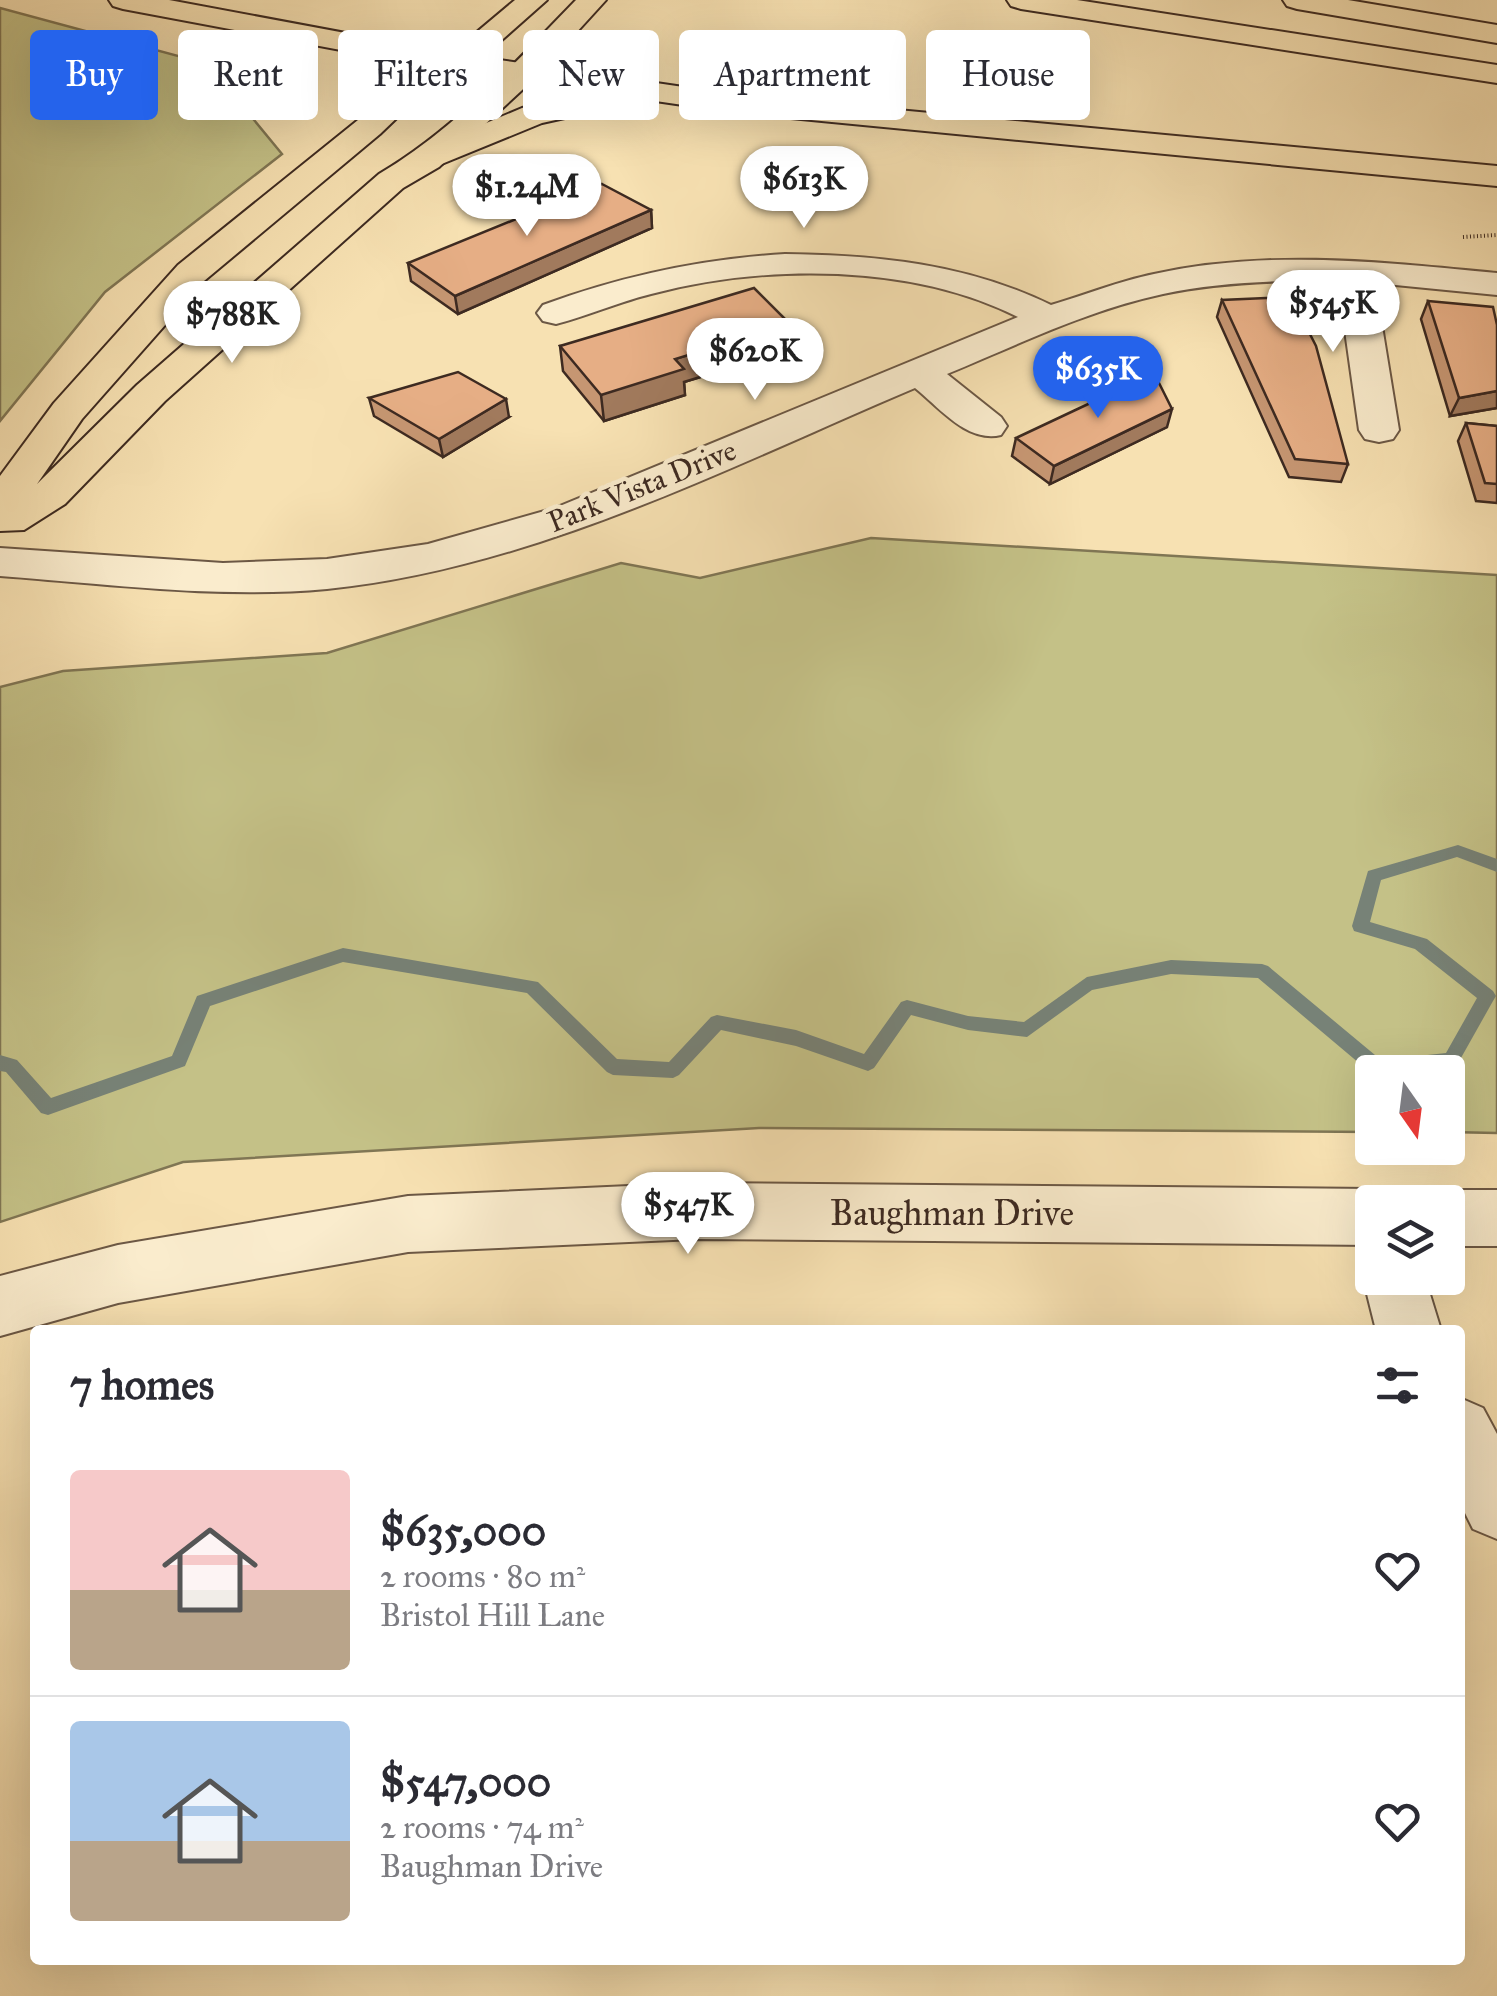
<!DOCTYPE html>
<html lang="en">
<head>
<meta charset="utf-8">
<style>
	body { margin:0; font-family:"IM FELL Great Primer",serif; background:#f2f2f3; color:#2b2b33; height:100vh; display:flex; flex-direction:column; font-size:38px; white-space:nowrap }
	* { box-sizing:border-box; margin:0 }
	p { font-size:32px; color:#7c7c81 }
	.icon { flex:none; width:55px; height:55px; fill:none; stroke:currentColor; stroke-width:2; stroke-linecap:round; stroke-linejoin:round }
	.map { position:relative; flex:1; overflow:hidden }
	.sheet { position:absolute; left:30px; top:1325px; width:1435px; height:640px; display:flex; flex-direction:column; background:#fff; border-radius:10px; box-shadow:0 10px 40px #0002 }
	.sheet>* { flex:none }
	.hud { position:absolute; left:30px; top:30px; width:1438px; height:90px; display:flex; gap:20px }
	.needle { width:65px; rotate:166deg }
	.fabs { position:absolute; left:1355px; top:1055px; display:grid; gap:20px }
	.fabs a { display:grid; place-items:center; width:110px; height:110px; border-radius:10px; background:#fff; box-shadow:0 10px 40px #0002; font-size:50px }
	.price { position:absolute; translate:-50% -85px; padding:0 22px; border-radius:35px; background:#fff; color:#222; font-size:32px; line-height:65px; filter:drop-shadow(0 2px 5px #0008) }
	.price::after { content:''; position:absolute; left:50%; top:60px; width:30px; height:22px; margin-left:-15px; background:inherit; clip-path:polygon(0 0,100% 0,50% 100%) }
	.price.on { background:#2563eb; color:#fff }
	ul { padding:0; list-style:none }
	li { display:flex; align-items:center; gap:30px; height:250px; padding:0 40px }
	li+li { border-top:2px solid #e1e1e2 }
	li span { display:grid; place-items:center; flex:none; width:280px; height:200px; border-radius:10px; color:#555 }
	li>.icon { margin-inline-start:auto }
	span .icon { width:120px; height:120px; fill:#fffc; stroke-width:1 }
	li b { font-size:42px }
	h2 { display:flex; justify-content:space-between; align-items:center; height:120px; padding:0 40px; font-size:42px }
	.chip { padding:0 35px; border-radius:10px; background:#fff; box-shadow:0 10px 40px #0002; font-size:35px; line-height:90px }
	.chip.on { background:#2563eb; color:#fff }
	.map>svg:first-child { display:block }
</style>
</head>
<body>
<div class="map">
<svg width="1497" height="1996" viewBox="0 0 1497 1996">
	<rect width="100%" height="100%" fill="#f7e1b2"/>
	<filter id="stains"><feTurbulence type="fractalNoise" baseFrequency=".002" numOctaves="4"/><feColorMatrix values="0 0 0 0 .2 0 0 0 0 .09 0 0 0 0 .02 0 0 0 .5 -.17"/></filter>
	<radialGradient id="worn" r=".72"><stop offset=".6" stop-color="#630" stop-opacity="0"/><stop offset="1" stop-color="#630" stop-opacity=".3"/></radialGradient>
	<path fill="#c4c187" stroke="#807654" stroke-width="2.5" d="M0,8L208,64L282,154L105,292L0,421Z
		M871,538L1497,575V1133L1448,1132V1072H1372V1132L759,1128L183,1162L0,1222V687L63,671L327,653L621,563L700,578Z"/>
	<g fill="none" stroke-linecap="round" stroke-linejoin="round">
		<path fill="#778277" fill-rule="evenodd" d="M1458,845L1497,859V872L1457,857L1381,880L1370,922L1427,939L1493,991L1496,996L1493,1001L1457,1065L1451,1068L1372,1074L1258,978L1171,974L1092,990L1027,1037L968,1030L911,1015L874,1068L868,1071L796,1046L721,1030L679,1075L673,1078L613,1075L607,1072L527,993L343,962L210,1006L185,1066L48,1115L41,1113L6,1072L0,1071V1055L17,1060L51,1098L172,1056L197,996L343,948L538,982L617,1059L669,1062L711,1017L717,1015L796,1030L864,1054L901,1002L907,1000L968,1016L1024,1022L1087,977L1171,960L1262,964L1268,966L1381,1060L1446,1053L1477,998L1415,949L1354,931L1352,926L1368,871Z"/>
		<defs>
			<path id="minor" d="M785,254C877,255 967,264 1051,305C1085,295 1119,281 1154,274C1268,249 1382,262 1497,273V295L1375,283L1399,430L1393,439L1379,442L1365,439L1359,430L1338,281C1280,280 1220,282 1163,294C1088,310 1017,345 947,374L1001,417L1007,426L1001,435C967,443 940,408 915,388C726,468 534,568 327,589C218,599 108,584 0,576V548L223,563L327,559L428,544L555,508L1018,317C911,263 765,264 651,294C618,302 588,316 556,324L543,321L537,313L543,305C622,276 700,259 785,254Z
				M695,1183L1372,1189L1393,1197L1396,1202H1372V1245L695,1239L408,1252L118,1303L0,1336V1276L118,1245L408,1196Z
				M1448,1190H1497V1246H1448V1202H1425Z
				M1372,1257V1278H1425L1441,1330H1376L1363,1278Z
				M1460,1398L1483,1408L1497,1434V1539L1473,1529L1460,1503Z"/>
			<path id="major" d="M515,0H547L469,69L428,88L380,134L204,281L82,419L37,484L137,385L379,174C454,130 516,62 576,0H606L534,79L439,167L403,188L165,401L65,504L24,530L0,531V476L54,403L178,265L358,120L406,74L447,57Z"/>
			<path id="highway" d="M109,0H169L458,54L738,95L1497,166V186L738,113L628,97L624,105L542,123L427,170L415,167L410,160L415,153L522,108L595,92L458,72L123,9L113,6Z
				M1007,0H1077L1497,65V83L1021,9L1011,6Z
				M1283,0H1348L1497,25V43L1297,9L1287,6Z"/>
		</defs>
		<use href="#minor" stroke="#6c5845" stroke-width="4"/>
		<use href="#major" stroke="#3d2a21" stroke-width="4"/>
		<use href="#highway" stroke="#3d2a21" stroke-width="4"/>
		<path stroke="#3d2a21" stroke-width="4" stroke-dasharray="1 2.5" stroke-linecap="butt" d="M1463,237L1497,235"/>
		<use href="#minor" fill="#faeccd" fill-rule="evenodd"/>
		<use href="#major" fill="#f7e1b2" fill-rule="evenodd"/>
		<use href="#highway" fill="#f7e1b2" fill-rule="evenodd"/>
	</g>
	<path fill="#c69672" stroke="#3d2a21" stroke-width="2.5" d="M651,210L652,228L458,314L411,281L408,263Z
		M1222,300L1348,464L1341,482L1289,477L1217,317Z
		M1428,301L1497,325V408L1450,416L1421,319Z
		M560,346L789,350L684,382L685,395L604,421L563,371Z
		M369,398L509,417L443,457L374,416Z
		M1466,423L1497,426V503L1476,501L1458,441Z
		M1167,427L1050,484L1012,456L1016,438Z"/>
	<path fill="#a17a5d" stroke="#3d2a21" stroke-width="2.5" d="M651,210L652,228L458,314L455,296Z
		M790,324L789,350L684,382L685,395L604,421L601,395L675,359Z
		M1497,391V408L1450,416L1459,398Z
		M506,399L509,417L443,457L439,439Z
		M1172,409L1167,427L1050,484L1054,466Z"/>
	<path fill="#e6ae85" stroke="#3d2a21" stroke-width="2.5" d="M602,184L651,210L455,296L408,263Z
		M754,288L790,324L675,359L684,369L601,395L560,346Z
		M1291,297L1316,346L1348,464L1295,459L1222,300Z
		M1428,301L1493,307L1497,325V391L1459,398Z
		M458,372L506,399L439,439L369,398Z
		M1154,373L1172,409L1054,466L1016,438Z
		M1466,423L1497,426V484L1485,483Z"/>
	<g text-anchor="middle" stroke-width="9" stroke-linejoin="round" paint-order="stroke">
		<g font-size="30" fill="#3d2a21" stroke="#faeccd">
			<text transform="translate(642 486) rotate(-22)" y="10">Park Vista Drive</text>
		</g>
		<g font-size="35" fill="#3d2a21" stroke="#faeccd">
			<text x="952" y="1225">Baughman Drive</text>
		</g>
	</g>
	<rect width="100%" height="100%" filter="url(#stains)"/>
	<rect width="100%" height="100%" fill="url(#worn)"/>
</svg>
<div class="fabs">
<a><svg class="needle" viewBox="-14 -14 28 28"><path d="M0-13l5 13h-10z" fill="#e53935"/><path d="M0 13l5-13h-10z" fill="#7c7c81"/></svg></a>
<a><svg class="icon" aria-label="layers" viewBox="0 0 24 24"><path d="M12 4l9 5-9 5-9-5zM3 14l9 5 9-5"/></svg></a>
</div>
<b class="price" style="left:804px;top:231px">$613K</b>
<b class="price" style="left:527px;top:239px">$1.24M</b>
<b class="price" style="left:1333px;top:355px">$545K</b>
<b class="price" style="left:232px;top:366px">$788K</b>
<b class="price" style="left:755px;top:403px">$620K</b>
<b class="price on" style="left:1098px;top:421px">$635K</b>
<b class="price" style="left:688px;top:1257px">$547K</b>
<div class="hud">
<a class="chip on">Buy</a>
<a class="chip">Rent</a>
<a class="chip">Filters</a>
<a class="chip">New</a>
<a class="chip">Apartment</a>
<a class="chip">House</a>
</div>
<section class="sheet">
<h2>7 homes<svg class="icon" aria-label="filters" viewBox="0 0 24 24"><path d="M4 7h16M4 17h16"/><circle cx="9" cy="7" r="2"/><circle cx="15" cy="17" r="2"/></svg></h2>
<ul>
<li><span style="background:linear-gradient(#f6c9c9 60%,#b9a48a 0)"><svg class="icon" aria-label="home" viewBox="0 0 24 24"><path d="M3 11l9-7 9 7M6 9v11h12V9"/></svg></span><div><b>$635,000</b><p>2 rooms · 80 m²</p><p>Bristol Hill Lane</p></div><svg class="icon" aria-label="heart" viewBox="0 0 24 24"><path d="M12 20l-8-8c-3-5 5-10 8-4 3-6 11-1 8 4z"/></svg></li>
<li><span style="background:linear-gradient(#a9c7e8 60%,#b9a48a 0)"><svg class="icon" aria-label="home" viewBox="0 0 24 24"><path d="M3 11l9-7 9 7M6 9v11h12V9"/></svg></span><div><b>$547,000</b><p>2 rooms · 74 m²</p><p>Baughman Drive</p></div><svg class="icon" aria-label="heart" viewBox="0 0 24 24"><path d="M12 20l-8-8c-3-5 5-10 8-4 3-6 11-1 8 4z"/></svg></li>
</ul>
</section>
</div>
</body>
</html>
